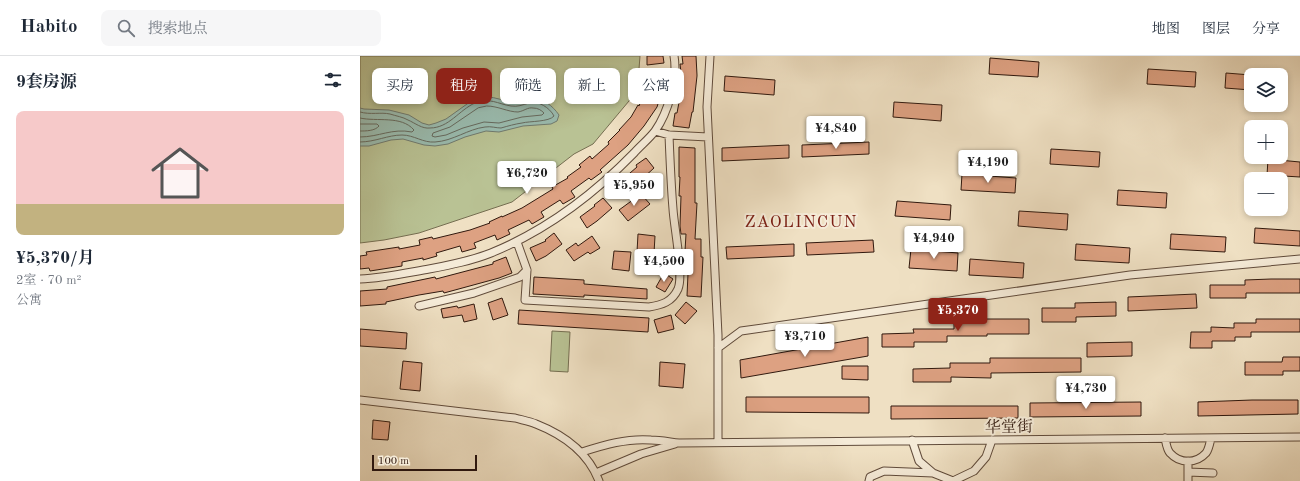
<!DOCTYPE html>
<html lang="zh">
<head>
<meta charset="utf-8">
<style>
	body { margin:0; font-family:"Old Standard TT","Noto Serif SC",serif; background:#f6f6f7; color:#1f2937; height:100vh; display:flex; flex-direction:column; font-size:15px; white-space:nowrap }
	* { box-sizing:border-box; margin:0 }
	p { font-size:13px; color:#747a83 }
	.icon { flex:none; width:22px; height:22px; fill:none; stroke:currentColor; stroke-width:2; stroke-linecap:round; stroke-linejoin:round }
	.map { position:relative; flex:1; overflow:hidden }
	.details { display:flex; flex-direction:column; background:#fff; width:360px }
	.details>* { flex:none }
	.hud { position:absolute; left:12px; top:12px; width:380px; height:36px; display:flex; gap:8px }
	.tools { position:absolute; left:884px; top:12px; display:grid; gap:8px }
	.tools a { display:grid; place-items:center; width:44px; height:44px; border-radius:8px; background:#fff; box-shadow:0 2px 6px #0003; font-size:20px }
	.scale { position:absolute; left:12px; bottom:10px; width:105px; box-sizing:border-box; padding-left:4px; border:2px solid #31190e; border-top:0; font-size:11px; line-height:14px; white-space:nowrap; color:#31190e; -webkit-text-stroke:3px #f5ebd8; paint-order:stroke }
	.price { position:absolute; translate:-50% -34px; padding:0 9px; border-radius:4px; background:#fff; color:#222; font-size:13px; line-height:26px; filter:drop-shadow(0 1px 2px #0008) }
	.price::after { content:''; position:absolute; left:50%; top:24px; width:12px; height:9px; margin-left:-6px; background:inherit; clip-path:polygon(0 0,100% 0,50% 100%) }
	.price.on { background:#8f2418; color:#fff }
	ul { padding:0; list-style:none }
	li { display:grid; align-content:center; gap:8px; height:212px; padding:0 16px }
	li+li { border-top:1px solid #e0e1e3 }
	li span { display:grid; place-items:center; height:124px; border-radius:8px; color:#555 }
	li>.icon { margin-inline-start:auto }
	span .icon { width:72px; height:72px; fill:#fffc; stroke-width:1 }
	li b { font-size:17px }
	h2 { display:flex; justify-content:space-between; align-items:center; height:48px; padding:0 16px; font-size:17px }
	.chip { padding:0 14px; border-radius:8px; background:#fff; box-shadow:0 2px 6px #0003; font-size:14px; line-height:36px }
	.chip.on { background:#8f2418; color:#fff }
	header { display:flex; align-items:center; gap:24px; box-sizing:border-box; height:56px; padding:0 20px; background:#fff; border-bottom:1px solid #e0e1e3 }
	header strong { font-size:19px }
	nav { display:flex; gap:22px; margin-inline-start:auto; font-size:14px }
	.search { width:280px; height:36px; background:#f6f6f7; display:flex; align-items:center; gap:10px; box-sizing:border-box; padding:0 14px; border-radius:8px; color:#747a83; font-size:15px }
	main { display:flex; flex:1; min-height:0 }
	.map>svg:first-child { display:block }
</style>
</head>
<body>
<header>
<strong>Habito</strong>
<div class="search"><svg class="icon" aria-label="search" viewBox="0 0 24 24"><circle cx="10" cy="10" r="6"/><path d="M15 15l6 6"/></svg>搜索地点</div>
<nav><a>地图</a><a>图层</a><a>分享</a></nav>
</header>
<main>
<section class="details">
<h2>9套房源<svg class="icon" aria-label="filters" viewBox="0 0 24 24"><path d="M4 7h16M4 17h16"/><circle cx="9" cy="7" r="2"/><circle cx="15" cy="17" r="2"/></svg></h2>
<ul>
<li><span style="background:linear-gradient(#f6c9c9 75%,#c2b280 0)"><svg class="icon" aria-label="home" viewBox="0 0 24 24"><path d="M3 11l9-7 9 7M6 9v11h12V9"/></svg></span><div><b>¥5,370/月</b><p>2室 · 70 m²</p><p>公寓</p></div></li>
</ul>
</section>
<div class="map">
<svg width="940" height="425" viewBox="0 0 940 425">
	<rect width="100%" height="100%" fill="#efe0c3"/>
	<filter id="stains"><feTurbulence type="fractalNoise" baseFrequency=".005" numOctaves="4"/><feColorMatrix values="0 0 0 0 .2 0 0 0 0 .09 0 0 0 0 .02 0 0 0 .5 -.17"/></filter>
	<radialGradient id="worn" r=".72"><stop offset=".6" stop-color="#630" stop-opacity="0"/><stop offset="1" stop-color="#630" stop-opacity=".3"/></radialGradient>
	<path fill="#b9c294" stroke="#756e51" d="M0,0H280L279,13L274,39L233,88L214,98L152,146L59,177L24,184L0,187Z
		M192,275L210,276L208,316L190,315Z"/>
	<path fill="#9abdb1" stroke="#707b70" d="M127,41C136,41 143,45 152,46C159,47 163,43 170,42C182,41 193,50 199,59L197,65L191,68L163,70L139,76L126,75L105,81L88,88L75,90L64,89L43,83L31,84L9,90H0V52L4,53L29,54L49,59L62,67L69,69L76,67L86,63L114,43Z"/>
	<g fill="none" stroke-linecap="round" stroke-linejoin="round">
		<path stroke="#666b60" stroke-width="1" d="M127,50C138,50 148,56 158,56C164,55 168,51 173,52C178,52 181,54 184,57L182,59L162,61L139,67L124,66L103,72L86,79L75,81L72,80L73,77L90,71L118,52Z
			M0,56C10,59 21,56 30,58C36,60 43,61 48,64C55,67 62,73 70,72C89,72 99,54 115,47C129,41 138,48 151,50C158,51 162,49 169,47C178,44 190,52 194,60C189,66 170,65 162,67C155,68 148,70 141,72C136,72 131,70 125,71C108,73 93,85 75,86C63,87 54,79 42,79C28,79 15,86 0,86
			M0,62C17,66 41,59 54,74L52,76C32,72 19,81 0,81
			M0,68H17L19,70C15,75 6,75 0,75"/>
	</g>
	<path fill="#dda182" stroke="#31190e" d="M287,0H303L304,7L287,9Z
		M322,0H336L337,19V20L333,56H332L329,72L313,70L315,57H317L320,41V25H322L320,8H323Z
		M630,2L679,6L678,21L629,18Z
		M788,13L836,16L835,31L787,28Z
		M287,15L303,17L300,38H301L297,51L284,70L268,89L240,114L242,116L231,124L229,122L211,135L215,141L203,148L200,144L181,156L184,161L172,168L169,164L148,174L150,178L137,184L135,179L114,187L116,192L102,196L100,190L76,197L77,200L63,204V202L42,206V210L10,215L9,212L0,213V200L7,199L6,196L39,191V193L60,189L59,184L72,181L73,183L110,174L130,167L129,166L142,160V161L162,152L193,133L192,131L208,122L207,121L221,111L219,109L230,100L232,103L249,88L248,86L260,74H259L271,61L278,49L279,50L287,28H285Z
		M866,17L891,19V34L865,32Z
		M365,20L415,24L414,39L364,35Z
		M534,46L582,49L581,65L533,61Z
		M509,86V98L442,101V89Z
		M429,89V102L362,105V92Z
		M319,91L335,92V147H337L335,183H341V201H343L341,241L327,240L329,195H325L326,178H321L320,170L321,140H319L320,121H319Z
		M691,93L740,96L739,111L690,108Z
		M286,102L294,112L271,133L263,123L277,111L276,109Z
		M908,103L940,106V121L907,119Z
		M602,118L656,122L655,137L601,134Z
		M758,134L807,137L806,152L757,149Z
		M281,138L290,148L268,165L259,154Z
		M243,142L252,152L237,165L227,172L220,161L235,150L234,149Z
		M537,145L591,149L590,164L535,160Z
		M659,155L708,158L707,174L658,170Z
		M895,172L940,175V190L894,187Z
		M194,177L202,188L186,200L176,205L170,192L186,185L185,184Z
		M278,178L295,180L294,197L277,196Z
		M811,178L866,181L865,196L810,193Z
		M232,180L240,192L230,198L228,196L214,205L206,194L216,187L218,190Z
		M513,184L514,196L447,199L446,187Z
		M434,188V200L367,203L366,191Z
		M716,188L770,192L769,207L715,204Z
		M551,193L598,197L597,215L549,212Z
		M254,195L271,196L269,215L252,213Z
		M310,195L312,211L303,212L300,196Z
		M146,201L152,217L139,222L84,237L83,235L59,239L26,246V248L0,250V235L27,233V231L75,221L76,223L133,208V206Z
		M610,203L664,207L663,222L609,219Z
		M304,217L313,223L305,236L296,231Z
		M174,221L224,224V228L287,233V243L224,239V241L173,238Z
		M911,223H940V237H886V242H850V229H885V224Z
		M836,238L837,252L768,255V241Z
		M142,242L148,259L133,264L128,247Z
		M326,246L337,255L325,268L315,259Z
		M756,246V260L716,261V266H682V252H715V247Z
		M114,248L117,263L104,266L102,259L83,262L81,253L97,250L98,252Z
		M159,254L289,262L288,276L158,268Z
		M311,259L314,273L298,277L294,264Z
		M626,263H669V278H627V280H587V286H554V291H522V278L554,277L553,273H594V266H626Z
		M896,263H940V276H891V281H875V285H852V292H830L831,276H851V271L874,272V267H896Z
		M0,273L47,277L46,293L0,290Z
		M508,281V300L381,322L380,304Z
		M772,286V300L727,301V287Z
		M923,301H940V315H923V319H885V306H922Z
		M630,302H721V316L631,317V322L591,321V326H553V313L590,312V307H630Z
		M43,305L62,307L60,335L40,333Z
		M300,306L325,308L323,332L299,330Z
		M482,310H508V324L482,323Z
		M386,341H509V357L386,356Z
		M892,344H938V358L838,360V346Z
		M781,346V360L670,361V347Z
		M531,350H658V362L531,363Z
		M13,364L30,366L28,384L12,383Z"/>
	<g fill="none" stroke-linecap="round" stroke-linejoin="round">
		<defs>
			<path id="minor" d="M350,0L347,51L358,279V386
				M295,75L309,79L348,81
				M157,186L167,214L165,244L289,251C302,249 312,246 318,233C324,219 314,171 313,153C311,129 310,104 309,79
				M0,223C23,222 46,217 69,213C90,209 111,205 131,197C185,175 233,139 274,97C280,90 289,83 295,75C308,57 318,22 314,0
				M59,250L114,237L160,221L167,214
				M358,292L381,275L770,219L940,203
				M0,344L155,362C162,364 169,365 176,368C204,379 228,396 239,425
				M805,382C806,387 807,394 810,397C820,408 836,408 846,397C849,393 850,386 851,382
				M552,384L559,405L573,417L593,425L614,415L626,401L632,384
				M222,396C244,389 267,382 291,384C300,384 310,386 319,387L940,381
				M828,405V416L853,417
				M236,417L281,398L315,388
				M509,425L510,421L524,415L573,417
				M828,425V416"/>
		</defs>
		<use href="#minor" stroke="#604b3b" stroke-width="9"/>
		<use href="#minor" stroke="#f5ebd8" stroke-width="7"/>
	</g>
	<g text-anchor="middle" stroke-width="4" stroke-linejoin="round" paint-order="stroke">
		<g font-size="16" fill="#31190e" stroke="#f5ebd8">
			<text transform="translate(649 370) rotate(-1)" y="6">华堂街</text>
		</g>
		<g font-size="17" letter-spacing="1" fill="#7a1f14" stroke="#f5ebd8">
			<text x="441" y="171">ZAOLINCUN</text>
		</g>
	</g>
	<rect width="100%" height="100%" filter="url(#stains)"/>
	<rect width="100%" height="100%" fill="url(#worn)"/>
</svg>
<div class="tools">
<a><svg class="icon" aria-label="layers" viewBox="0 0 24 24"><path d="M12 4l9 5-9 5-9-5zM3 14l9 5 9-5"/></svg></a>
<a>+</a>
<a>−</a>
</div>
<div class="scale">100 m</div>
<b class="price" style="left:476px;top:94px">¥4,840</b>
<b class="price" style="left:628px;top:128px">¥4,190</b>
<b class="price" style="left:167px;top:139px">¥6,720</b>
<b class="price" style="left:274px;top:151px">¥5,950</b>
<b class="price" style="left:574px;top:204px">¥4,940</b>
<b class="price" style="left:304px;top:227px">¥4,500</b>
<b class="price on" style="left:598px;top:276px">¥5,370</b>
<b class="price" style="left:445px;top:302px">¥3,710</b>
<b class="price" style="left:726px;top:354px">¥4,730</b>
<div class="hud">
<a class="chip">买房</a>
<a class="chip on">租房</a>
<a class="chip">筛选</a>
<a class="chip">新上</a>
<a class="chip">公寓</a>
</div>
</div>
</main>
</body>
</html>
